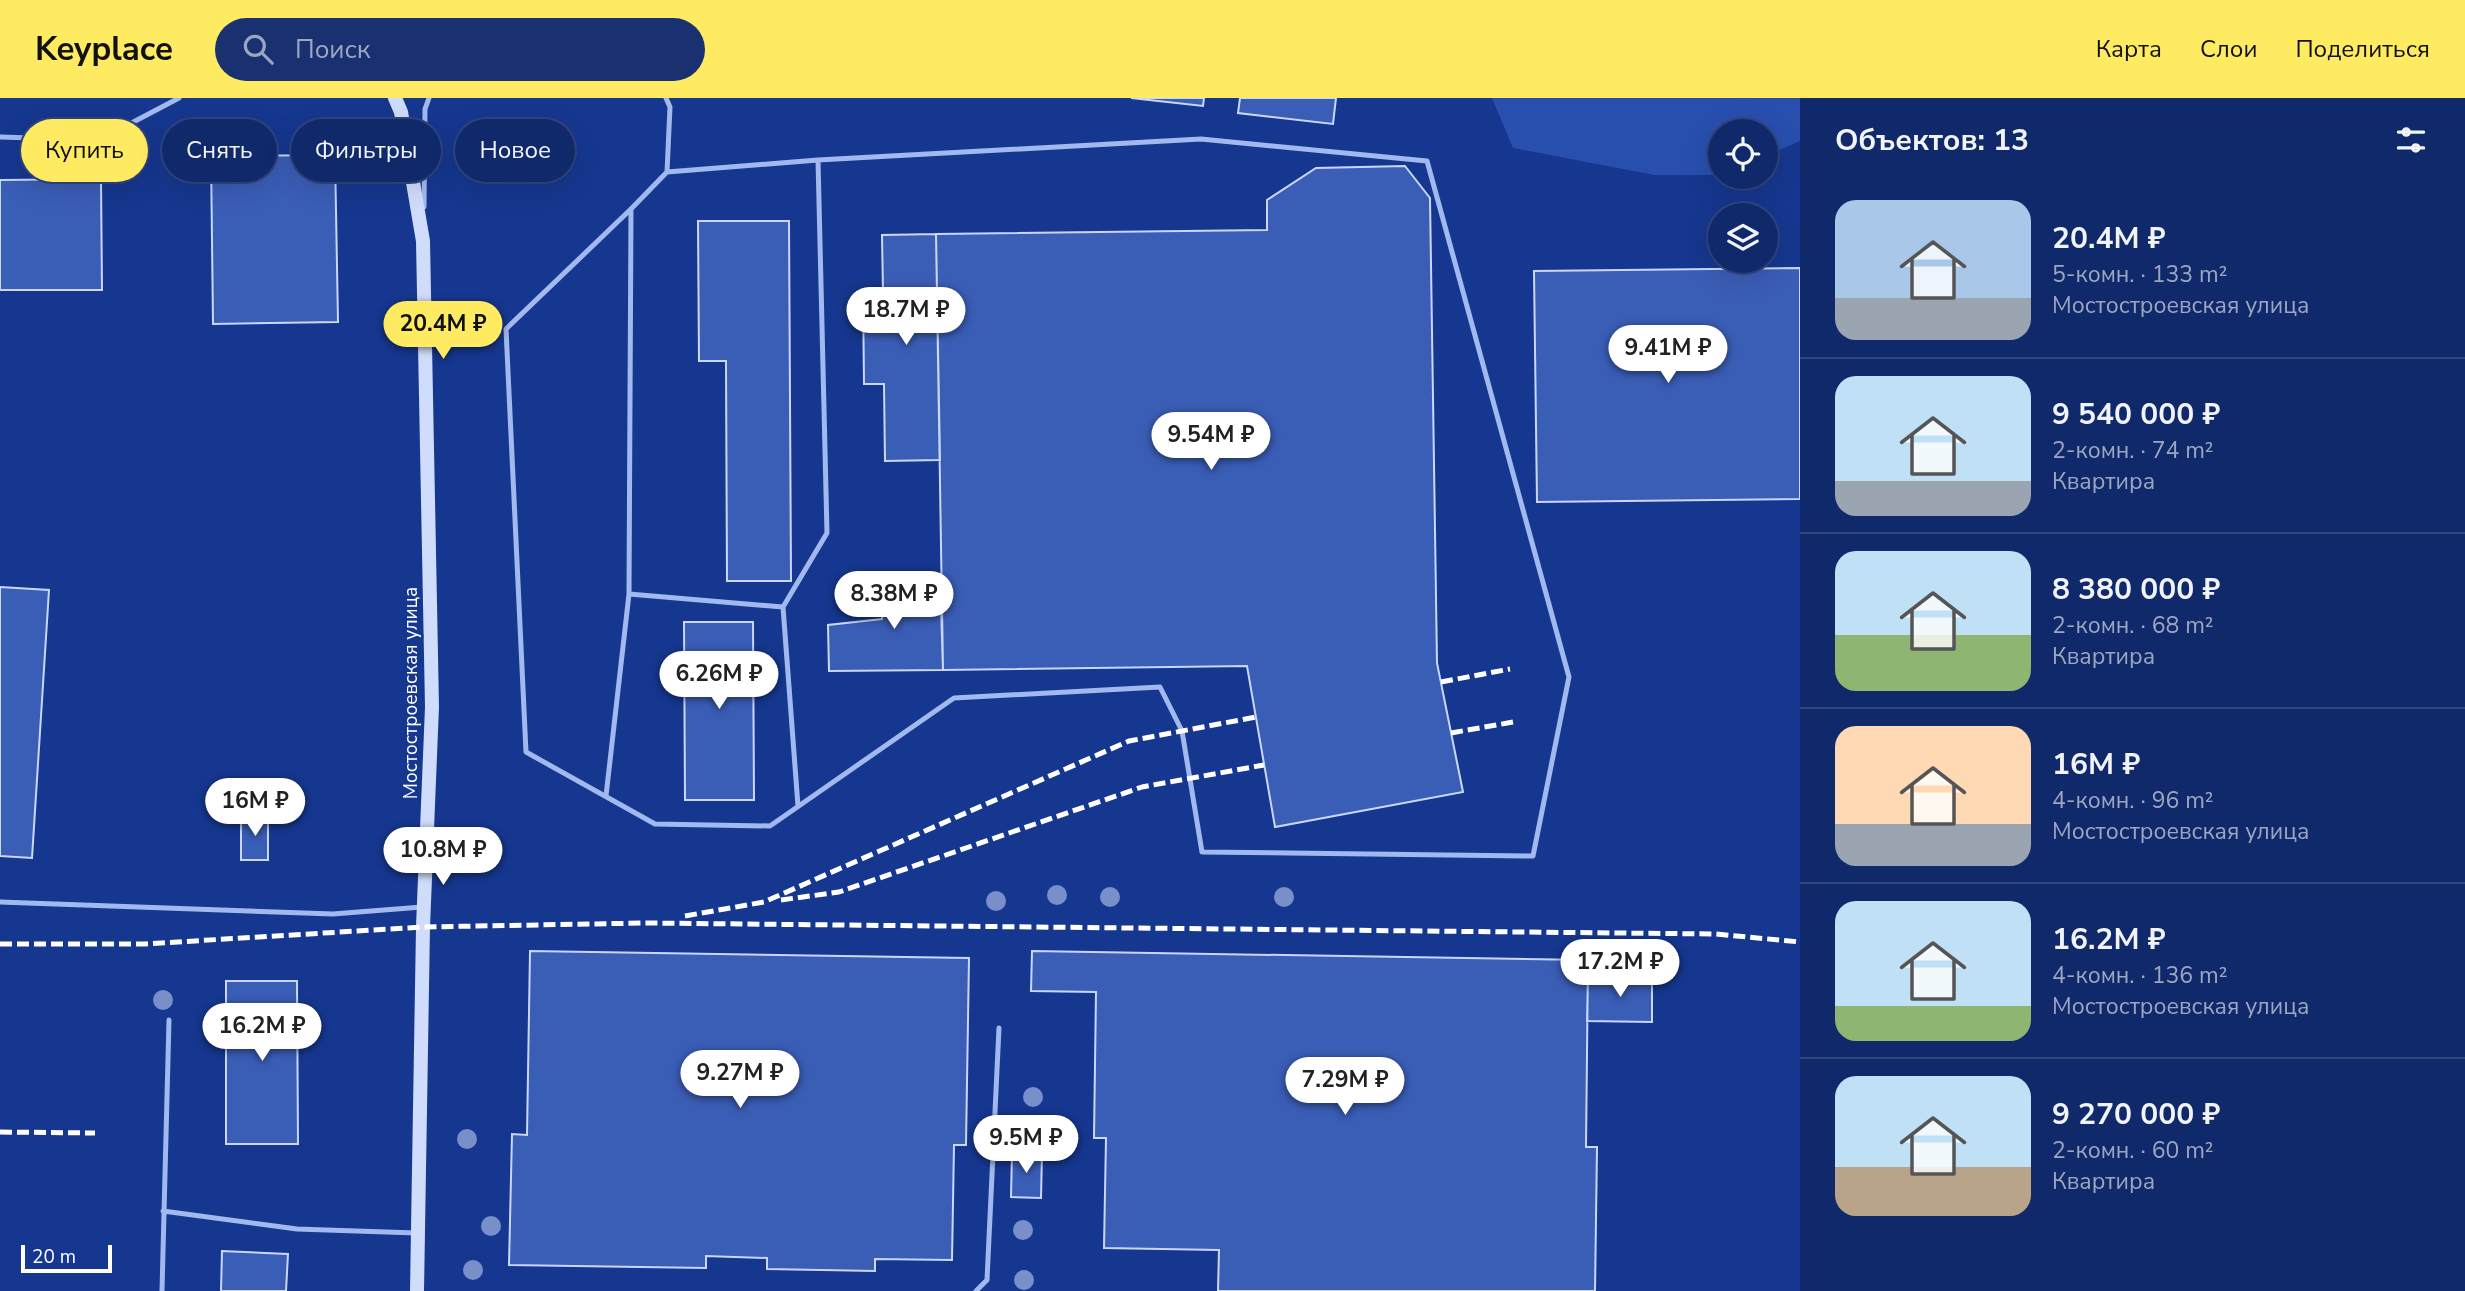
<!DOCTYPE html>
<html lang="ru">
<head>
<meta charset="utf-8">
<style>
	body { margin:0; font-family:"Nunito Sans",sans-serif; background:#193171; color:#f1f3f6; height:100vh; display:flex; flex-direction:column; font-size:26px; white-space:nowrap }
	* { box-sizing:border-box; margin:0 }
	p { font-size:23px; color:#9ca6c1 }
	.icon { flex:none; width:38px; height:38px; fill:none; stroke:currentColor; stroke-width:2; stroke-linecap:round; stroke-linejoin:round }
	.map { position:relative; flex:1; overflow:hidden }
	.panel { display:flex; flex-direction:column; background:#10296b; width:665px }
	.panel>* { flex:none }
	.banner { position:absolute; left:21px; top:21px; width:665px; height:63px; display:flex; gap:14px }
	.fabs { position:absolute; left:1708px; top:21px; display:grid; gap:14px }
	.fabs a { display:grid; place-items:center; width:70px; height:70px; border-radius:50%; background:#10296b; box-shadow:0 7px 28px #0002,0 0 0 2px #30457e; font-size:35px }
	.scale { position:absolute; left:21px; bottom:18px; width:91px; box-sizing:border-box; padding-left:7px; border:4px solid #fff; border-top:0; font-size:19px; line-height:24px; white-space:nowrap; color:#fff; -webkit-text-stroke:5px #16378f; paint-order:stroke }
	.price { position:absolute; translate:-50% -60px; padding:0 16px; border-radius:24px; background:#fff; color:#222; font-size:23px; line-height:46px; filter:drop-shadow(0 2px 4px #0008) }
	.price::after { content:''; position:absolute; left:50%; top:42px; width:21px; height:16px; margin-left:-10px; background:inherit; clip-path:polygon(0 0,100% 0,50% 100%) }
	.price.on { background:#ffeb61; color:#111 }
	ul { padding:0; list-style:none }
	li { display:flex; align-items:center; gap:21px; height:175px; padding:0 35px }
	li+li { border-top:2px solid #30457e }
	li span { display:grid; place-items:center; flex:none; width:196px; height:140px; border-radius:21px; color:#555 }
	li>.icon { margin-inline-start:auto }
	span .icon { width:84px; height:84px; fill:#fffc; stroke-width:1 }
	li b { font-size:30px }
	h2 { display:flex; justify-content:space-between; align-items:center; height:84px; padding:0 35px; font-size:30px }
	.tag { padding:0 24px; border-radius:32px; background:#10296b; box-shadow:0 7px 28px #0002,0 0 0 2px #30457e; font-size:24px; line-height:63px }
	.tag.on { background:#ffeb61; color:#111 }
	header { display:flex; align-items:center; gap:42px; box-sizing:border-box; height:98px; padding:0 35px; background:#ffeb61; color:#111 }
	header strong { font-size:33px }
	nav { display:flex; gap:38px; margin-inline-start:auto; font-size:24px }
	.search { width:490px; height:63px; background:#193171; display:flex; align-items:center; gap:18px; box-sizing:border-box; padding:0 24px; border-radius:38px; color:#9ca6c1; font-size:26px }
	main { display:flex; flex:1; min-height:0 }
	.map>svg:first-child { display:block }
</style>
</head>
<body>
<header>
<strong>Keyplace</strong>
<div class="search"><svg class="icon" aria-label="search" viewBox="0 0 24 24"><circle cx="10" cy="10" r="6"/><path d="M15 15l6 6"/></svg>Поиск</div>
<nav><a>Карта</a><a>Слои</a><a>Поделиться</a></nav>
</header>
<main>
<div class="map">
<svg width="1800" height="1193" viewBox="0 0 1800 1193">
	<rect width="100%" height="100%" fill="#16378f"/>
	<path fill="#284fae" d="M1492,0H1800V43L1766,58V33H1720V77H1654L1513,50Z"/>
	<path fill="#3a5db6" stroke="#c9d7fb" stroke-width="2" d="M1131,0H1204L1203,8Z
		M1240,0H1336L1333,26L1238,15Z
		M335,57L338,224L213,226L211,58Z
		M1405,68L1430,100L1437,565L1463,694L1275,729L1247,568L943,572L936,136L1267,132V102L1316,70Z
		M101,81L102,192H0V82Z
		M698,123H789L791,483H727L726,263H699Z
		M936,136L940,362L885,363L884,286H864L863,195H883L882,137Z
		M1800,170V401L1537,404L1534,173Z
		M940,476L943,572L829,573L828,527L882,521L884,481Z
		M0,489L49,492L32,760L0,758Z
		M684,524H753L754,702H685Z
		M268,717V762H241V718Z
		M530,853L969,860L966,1047H954L952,1162L875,1161V1173L767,1171V1160L706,1158V1170L509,1167L512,1036L527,1037Z
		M1032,853L1588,862L1586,1049H1597L1595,1193H1218L1219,1152L1104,1150L1106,1040H1094L1096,894L1031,893Z
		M1588,878L1652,879V924L1587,923Z
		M226,883H297L298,1046H226Z
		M1012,1054L1042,1055L1041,1100L1011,1099Z
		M222,1153L288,1156L286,1193H221Z"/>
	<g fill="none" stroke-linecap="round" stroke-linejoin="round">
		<path stroke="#a2b9f0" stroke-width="5" d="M666,0L670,9L667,74L631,111L506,231L526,654L655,726L770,728L954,600L1160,589L1182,633L1202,754L1533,758L1569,579L1427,63L1201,41L818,62L827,435L783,509
			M0,39L99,42L179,0
			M667,74L818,62
			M424,109L425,11L429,0
			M629,496L631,111
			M606,698L629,496L783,509L798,708
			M0,804L333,816L422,809
			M163,1113L297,1131L416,1135
			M162,1193L169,922
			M976,1193L987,1182L999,930"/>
		<path stroke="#d0dcfb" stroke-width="14" d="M395,0L401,14L423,143L432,609L423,829L417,1193"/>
		<path stroke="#fff" stroke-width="5" stroke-dasharray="12 5" stroke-linecap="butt" d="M1441,584L1510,571
			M1451,635L1513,624
			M781,802L839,794L1142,689L1264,667
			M685,818L764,804L1129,643L1256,619
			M0,846H144L423,829L646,825L1716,836L1800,844
			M0,1034L95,1035"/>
	</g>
	<g fill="#788fca">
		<circle cx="1057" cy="797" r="10"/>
		<circle cx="1110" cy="799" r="10"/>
		<circle cx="1284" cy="799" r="10"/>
		<circle cx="996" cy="803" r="10"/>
		<circle cx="163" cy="902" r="10"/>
		<circle cx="1033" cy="999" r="10"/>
		<circle cx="467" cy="1041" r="10"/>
		<circle cx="491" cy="1128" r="10"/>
		<circle cx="1023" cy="1132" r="10"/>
		<circle cx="473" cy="1172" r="10"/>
		<circle cx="1024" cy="1182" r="10"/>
	</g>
	<g text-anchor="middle" stroke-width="5" stroke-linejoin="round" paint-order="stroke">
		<g font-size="19" fill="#fff" stroke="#16378f">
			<text transform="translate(410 595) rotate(-90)" y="7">Мостостроевская улица</text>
		</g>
	</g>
</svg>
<div class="fabs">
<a><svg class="icon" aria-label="locate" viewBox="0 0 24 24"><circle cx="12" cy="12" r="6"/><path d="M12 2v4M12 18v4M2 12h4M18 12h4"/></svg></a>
<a><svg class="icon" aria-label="layers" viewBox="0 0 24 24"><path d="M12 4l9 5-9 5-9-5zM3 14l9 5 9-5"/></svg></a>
</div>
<div class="scale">20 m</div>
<b class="price" style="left:906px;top:249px">18.7M ₽</b>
<b class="price on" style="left:443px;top:263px">20.4M ₽</b>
<b class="price" style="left:1668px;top:287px">9.41M ₽</b>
<b class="price" style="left:1211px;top:374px">9.54M ₽</b>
<b class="price" style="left:894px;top:533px">8.38M ₽</b>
<b class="price" style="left:719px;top:613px">6.26M ₽</b>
<b class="price" style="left:255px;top:740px">16M ₽</b>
<b class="price" style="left:443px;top:789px">10.8M ₽</b>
<b class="price" style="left:1620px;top:901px">17.2M ₽</b>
<b class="price" style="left:262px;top:965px">16.2M ₽</b>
<b class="price" style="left:740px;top:1012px">9.27M ₽</b>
<b class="price" style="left:1345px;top:1019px">7.29M ₽</b>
<b class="price" style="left:1026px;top:1077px">9.5M ₽</b>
<div class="banner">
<a class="tag on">Купить</a>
<a class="tag">Снять</a>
<a class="tag">Фильтры</a>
<a class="tag">Новое</a>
</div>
</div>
<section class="panel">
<h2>Объектов: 13<svg class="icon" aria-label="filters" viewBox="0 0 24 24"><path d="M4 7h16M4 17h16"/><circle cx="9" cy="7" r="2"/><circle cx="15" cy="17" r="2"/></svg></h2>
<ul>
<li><span style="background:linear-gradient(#a9c7e8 70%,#9aa5b1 0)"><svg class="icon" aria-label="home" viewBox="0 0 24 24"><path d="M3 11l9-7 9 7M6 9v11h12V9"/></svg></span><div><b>20.4M ₽</b><p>5-комн. · 133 m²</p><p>Мостостроевская улица</p></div></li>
<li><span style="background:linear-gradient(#bfe0f5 75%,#9aa5b1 0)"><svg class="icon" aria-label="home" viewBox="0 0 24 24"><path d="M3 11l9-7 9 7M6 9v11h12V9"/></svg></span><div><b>9 540 000 ₽</b><p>2-комн. · 74 m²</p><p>Квартира</p></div></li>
<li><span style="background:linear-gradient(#bfe0f5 60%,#8fb573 0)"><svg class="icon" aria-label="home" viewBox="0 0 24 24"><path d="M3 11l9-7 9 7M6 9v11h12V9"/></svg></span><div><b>8 380 000 ₽</b><p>2-комн. · 68 m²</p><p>Квартира</p></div></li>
<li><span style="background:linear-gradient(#ffd9b3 70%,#9aa5b1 0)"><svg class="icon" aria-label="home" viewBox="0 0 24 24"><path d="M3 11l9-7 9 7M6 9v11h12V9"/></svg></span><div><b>16M ₽</b><p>4-комн. · 96 m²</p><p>Мостостроевская улица</p></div></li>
<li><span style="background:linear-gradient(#bfe0f5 75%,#8fb573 0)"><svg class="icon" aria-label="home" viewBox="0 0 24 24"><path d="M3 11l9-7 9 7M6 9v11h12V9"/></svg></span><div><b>16.2M ₽</b><p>4-комн. · 136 m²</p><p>Мостостроевская улица</p></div></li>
<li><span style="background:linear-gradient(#bfe0f5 65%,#b9a48a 0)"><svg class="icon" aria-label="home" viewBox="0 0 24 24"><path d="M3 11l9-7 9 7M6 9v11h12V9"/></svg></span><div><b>9 270 000 ₽</b><p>2-комн. · 60 m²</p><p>Квартира</p></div></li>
</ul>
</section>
</main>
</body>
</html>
